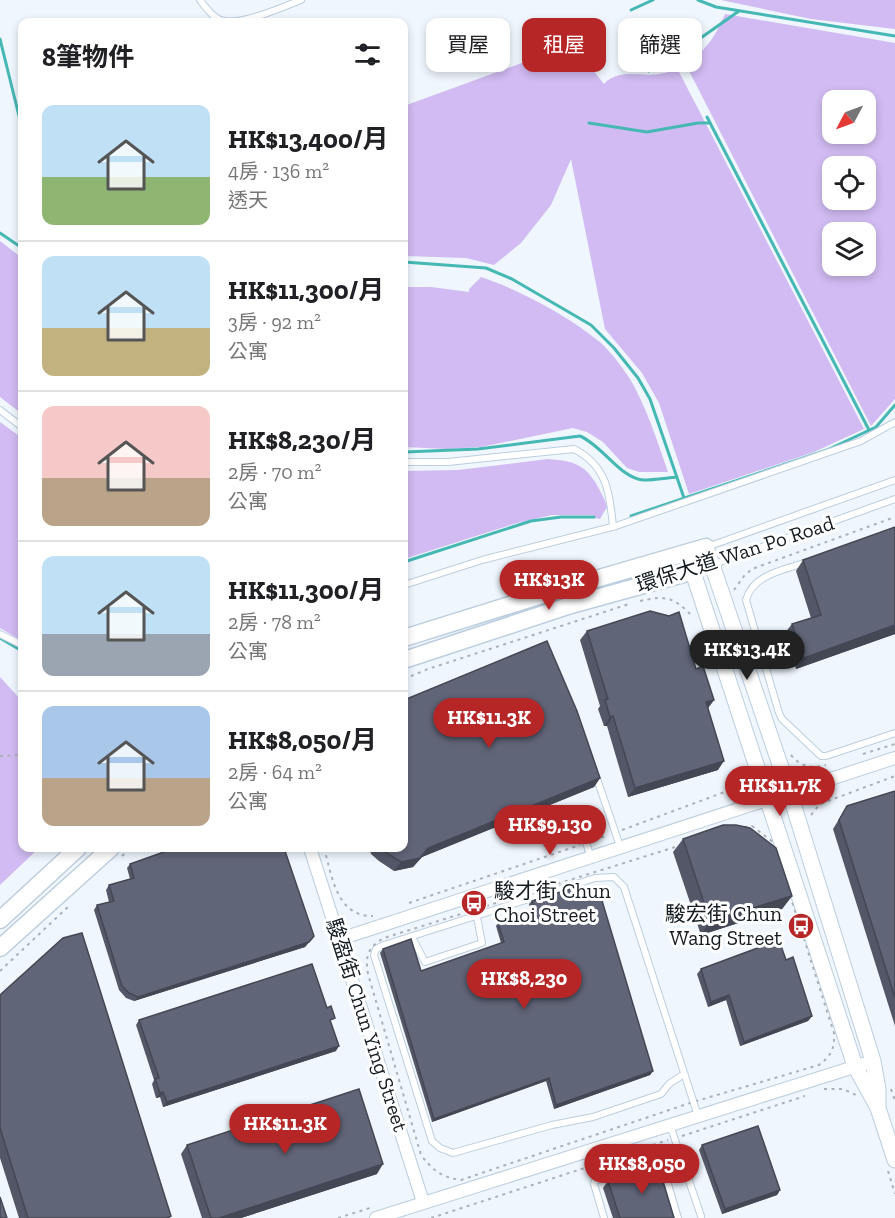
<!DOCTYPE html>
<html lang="zh-TW">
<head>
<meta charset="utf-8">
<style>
	body { margin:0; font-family:"Zilla Slab","Noto Sans TC",serif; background:#f2f2f2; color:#202124; height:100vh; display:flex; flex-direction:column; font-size:22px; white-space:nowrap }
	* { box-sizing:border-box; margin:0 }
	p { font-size:20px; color:#757577 }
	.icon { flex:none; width:33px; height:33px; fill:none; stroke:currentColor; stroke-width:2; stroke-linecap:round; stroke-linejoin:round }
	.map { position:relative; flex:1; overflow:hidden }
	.drawer { position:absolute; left:18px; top:18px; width:390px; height:834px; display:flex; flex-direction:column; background:#fff; border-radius:12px; box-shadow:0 3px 9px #0003 }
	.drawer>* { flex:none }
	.top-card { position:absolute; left:426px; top:18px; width:378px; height:54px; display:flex; gap:12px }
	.needle { width:39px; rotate:229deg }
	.tools { position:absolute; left:822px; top:90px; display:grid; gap:12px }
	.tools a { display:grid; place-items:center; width:54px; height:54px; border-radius:12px; background:#fff; box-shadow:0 3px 9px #0003; font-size:30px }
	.price { position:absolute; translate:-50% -51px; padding:0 14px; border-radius:21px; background:#b62627; color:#fff; font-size:20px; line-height:39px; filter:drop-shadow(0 2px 3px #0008) }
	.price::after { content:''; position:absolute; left:50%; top:36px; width:18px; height:14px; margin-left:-9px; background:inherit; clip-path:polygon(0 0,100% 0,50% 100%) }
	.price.current { background:#222; color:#fff }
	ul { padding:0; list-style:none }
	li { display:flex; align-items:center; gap:18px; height:150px; padding:0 24px }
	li+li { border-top:2px solid #e0e0e0 }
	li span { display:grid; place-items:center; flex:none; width:168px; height:120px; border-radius:12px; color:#555 }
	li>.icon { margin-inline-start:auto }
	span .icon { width:72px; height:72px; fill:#fffc; stroke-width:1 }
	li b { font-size:26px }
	h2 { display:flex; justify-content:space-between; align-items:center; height:72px; padding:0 24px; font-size:26px }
	.pill { padding:0 21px; border-radius:12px; background:#fff; box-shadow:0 3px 9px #0003; font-size:21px; line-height:54px }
	.pill.current { background:#b62627; color:#fff }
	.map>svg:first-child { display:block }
</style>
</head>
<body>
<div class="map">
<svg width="895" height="1218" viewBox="0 0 895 1218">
	<rect width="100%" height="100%" fill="#eff6fd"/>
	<path fill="#d1bbf2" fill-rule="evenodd" d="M721,0H895V29L811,19Z
		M725,14L895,43V399L871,426L686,65C707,48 714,39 725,14ZM832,100H866V134H832ZM832,166H866V200H832ZM832,232H866V266H832Z
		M560,49L585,60L604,84C619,68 641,77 659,74C666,73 672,71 678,70L864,429L814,452L689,494L659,403L642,373L605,329L571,159L551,205L521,243L494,265L466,258L404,256V106Z
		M0,241L22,258V414L0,397Z
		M481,277C520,290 570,317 601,343C611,352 623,368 630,379C647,408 657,441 668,472H639L627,468L603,442L587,432L573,428L481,447L447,449L404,447V287H431L469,292V289Z
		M0,422L22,438V641L0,628Z
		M548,459C572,461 584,463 597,485C601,493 605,499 607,507L600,519L595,518L593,515H552L517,523L404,559V471L458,470Z
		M0,677L22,701V848H39L0,885Z"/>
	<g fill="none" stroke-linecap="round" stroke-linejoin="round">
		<path stroke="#45b8b4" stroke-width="3" d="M698,0L716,7L895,36
			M631,10L653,0
			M0,39L22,128
			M649,71L668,61L739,11
			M707,117L869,430
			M589,123L647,132L698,123H709
			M0,233L22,248
			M404,262L486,268L512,279L591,325L614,348L638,378L650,399L684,498
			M405,452L478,449L580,436C603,446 620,478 643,480C654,480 666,478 677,477
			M631,516L827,450L876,427L895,405
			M404,562L531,521L561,517H594
			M0,638L22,651"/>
		<defs>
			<path id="service" d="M200,0C206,8 214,19 224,21C242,25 283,7 301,0
				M0,410L22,427
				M404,462H448L574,449C607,466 610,493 613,527
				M707,547L895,480
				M807,562C784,570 753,574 746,600L779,713L782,719L821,756H826L895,733
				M695,571L895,499
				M404,585L482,560L616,526L861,441L895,422
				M0,634L22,645
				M596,776L621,849
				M578,817L591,858
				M412,937L425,962L482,943L477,917
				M684,1074L669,1084L661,1094L593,1117L552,1125L453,1153L440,1148L432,1141L374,955L376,949L384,945L595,878L614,877L624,887L698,1116
				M670,1125L701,1216
				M599,1148L608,1176
				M604,1218L594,1184L595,1181L656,1160L662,1164L678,1218"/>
			<path id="minor" d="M310,848L423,1202
				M340,939L895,758
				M376,1218L873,1061"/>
			<path id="tertiary" d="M706,547L790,794L873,1061L878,1089V1106
				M687,554L855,1066L878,1108L895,1160"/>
			<path id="secondary" d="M404,638L558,590L706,547
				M404,660L571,605L694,571
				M0,920L78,848
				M0,948L111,848"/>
		</defs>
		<use href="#service" stroke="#bccedf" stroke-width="8"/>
		<use href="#minor" stroke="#bccedf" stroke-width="14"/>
		<use href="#tertiary" stroke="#bccedf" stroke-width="17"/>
		<use href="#secondary" stroke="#bccedf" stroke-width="19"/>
		<path stroke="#aab1b7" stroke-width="2" stroke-dasharray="3 4.5" stroke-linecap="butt" d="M734,590L744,576L752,569L895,517
			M640,601C666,595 674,597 693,617
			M404,679L428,669L629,604
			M863,754L895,744
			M791,755C801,767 812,769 826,765
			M0,756L22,755
			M811,815L820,804L895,776
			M752,826L773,842L834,1033C835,1048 831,1056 819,1065L693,1102L461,1180C443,1178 432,1170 421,1155L368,974C365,956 368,947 384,938L736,828Z
			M622,830L749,783
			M594,840L608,835
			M324,848C332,875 336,917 373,916
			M122,856L131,848
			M409,903L580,845
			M0,971L70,905
			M824,1089H843L856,1095
			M891,1089L895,1101
			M682,1136L805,1096
			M610,1159L668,1140
			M888,1171L895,1194
			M338,1218L370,1208
			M431,1218L597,1164"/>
		<use href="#service" stroke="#fff" stroke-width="6"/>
		<use href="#minor" stroke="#fff" stroke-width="12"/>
		<use href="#tertiary" stroke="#fff" stroke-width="15"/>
		<use href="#secondary" stroke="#fff" stroke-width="16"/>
	</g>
	<path fill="#535767" d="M803,560L895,634L796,669L784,634L792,624L811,618L796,571Z
		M587,631L696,669L714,700L708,708L718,770L628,797L607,726H604L598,709L600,706L580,640Z
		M600,778L594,787L422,857L413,867L394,871L379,861L371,854L369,848H404Z
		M895,791V1026L833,829L847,806Z
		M683,839L792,896L782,909L701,935L673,852Z
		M130,864L314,936L305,947L134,1001L126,998L119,990L94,910L97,905L109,902L106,890L109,885L130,879L127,868Z
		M583,900L653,1071L650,1075L554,1109L546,1081L432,1122L380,953L383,949L421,971L501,943L496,926L498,923L531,911L529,904L532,901Z
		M786,960L812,1016L808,1021L740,1046L726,1000L708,1007L697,974L701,969Z
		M0,995L170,1218H19L0,1158Z
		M139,1020L331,1023L336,1051L163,1107L160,1097L156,1098L152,1084L154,1080L136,1025Z
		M187,1145L377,1174L241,1218H202L181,1154Z
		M702,1145L780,1190L777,1195L722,1214L699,1150Z
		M608,1181L674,1218H613L603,1188Z"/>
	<path fill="#444754" d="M895,625V634L796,669L804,658Z
		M714,700L707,709L706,702Z
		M613,716L607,726H604L610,717Z
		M724,761L718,770L628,797L635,788Z
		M600,778L594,787L422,857L413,867L394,871L401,862L428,848Z
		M792,896L782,909L701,935L710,921Z
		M314,936L305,947L134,1001L138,997Z
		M729,995L726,1000L708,1007L711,1002Z
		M812,1016L808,1021L740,1046L744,1042Z
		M339,1046L336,1051L163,1107L167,1102Z
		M653,1071L650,1075L554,1109L556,1105Z
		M549,1078L546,1081L432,1122L434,1119Z
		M163,1092L160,1097L156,1098L160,1093Z
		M383,1164L377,1174L241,1218H219Z
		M780,1190L777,1195L722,1214L725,1209Z"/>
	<path fill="#616578" stroke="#444754" stroke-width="1.5" d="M895,527V625L804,658L792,624L821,615L803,560Z
		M650,611L669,616L679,612L696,669L703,666L714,700L706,702L724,761L635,788L613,716L610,717L605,700L608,699L587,631Z
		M547,641L577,711L600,778L428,848L420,858L401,862L385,852L381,848H404V700Z
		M895,791V998L839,820L847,806Z
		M723,825H736L750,828L776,848L792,896L710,921L683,839Z
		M175,848H284L314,936L309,942L138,997L129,993L122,986L97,905L114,901L109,885L134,878L130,864Z
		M579,886L583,900L600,894L653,1071L556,1105L549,1078L434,1119L383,949L411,939L421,971L504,942L498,923L535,910L532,901Z
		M82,933L171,1216L167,1218H28L0,1128V995L63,938Z
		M779,940L786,960L793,957L812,1016L744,1042L729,995L711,1002L701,969Z
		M312,964L327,1008L331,1006L335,1018L330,1020L339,1046L167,1102L163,1092L160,1093L155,1079L159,1078L139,1020Z
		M359,1089L383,1164L219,1218H211L187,1145Z
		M758,1126L780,1190L725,1209L702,1145Z
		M658,1165L674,1218H620L608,1181Z
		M0,1197L7,1218H0Z"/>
	<defs>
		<symbol id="bus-disc" viewBox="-11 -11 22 22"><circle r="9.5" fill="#b62627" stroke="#fff"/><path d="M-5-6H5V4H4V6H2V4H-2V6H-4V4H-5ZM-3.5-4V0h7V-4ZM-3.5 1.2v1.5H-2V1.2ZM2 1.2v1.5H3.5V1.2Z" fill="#fff"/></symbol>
	</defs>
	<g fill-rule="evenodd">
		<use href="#bus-disc" x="459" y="888" width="30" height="30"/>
		<use href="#bus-disc" x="786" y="911" width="30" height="30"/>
	</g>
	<g text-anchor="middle" stroke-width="6" stroke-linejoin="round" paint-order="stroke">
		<g font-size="21" fill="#151c22" stroke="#fff">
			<text transform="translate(735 554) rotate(-18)" y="7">環保大道 Wan Po Road</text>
			<text transform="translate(367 1025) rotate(72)" y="7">駿盈街 Chun Ying Street</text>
		</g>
		<g font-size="21" fill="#151c22" stroke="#fff" text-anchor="start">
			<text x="494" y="898">駿才街 Chun<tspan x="494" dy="24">Choi Street</tspan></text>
			<text x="782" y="921" text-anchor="end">駿宏街 Chun<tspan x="782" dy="24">Wang Street</tspan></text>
		</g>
	</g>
</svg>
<div class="tools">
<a><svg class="needle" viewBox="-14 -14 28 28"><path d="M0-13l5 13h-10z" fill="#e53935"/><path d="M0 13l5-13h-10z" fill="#757577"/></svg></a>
<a><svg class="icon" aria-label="locate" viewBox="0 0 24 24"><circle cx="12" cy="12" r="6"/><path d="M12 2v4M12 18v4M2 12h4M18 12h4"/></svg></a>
<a><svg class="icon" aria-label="layers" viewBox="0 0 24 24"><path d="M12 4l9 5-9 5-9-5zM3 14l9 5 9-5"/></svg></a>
</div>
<b class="price" style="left:549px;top:611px">HK$13K</b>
<b class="price current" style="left:747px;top:681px">HK$13.4K</b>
<b class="price" style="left:489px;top:749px">HK$11.3K</b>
<b class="price" style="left:780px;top:817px">HK$11.7K</b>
<b class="price" style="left:550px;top:856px">HK$9,130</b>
<b class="price" style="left:524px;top:1010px">HK$8,230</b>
<b class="price" style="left:285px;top:1155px">HK$11.3K</b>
<b class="price" style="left:642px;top:1195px">HK$8,050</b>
<div class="top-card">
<a class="pill">買屋</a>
<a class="pill current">租屋</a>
<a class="pill">篩選</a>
</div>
<section class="drawer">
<h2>8筆物件<svg class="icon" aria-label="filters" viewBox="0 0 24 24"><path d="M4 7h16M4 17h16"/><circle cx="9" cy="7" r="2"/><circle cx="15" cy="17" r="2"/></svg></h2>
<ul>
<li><span style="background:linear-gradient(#bfe0f5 60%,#8fb573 0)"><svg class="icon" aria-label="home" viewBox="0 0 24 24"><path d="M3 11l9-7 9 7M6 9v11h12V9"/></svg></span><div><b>HK$13,400/月</b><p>4房 · 136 m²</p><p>透天</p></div></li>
<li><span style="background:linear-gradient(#bfe0f5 60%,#c2b280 0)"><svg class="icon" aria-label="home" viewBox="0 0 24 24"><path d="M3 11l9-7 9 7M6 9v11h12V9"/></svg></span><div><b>HK$11,300/月</b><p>3房 · 92 m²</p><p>公寓</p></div></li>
<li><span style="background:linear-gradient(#f6c9c9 60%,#b9a48a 0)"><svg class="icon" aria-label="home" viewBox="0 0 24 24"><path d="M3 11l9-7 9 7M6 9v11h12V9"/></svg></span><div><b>HK$8,230/月</b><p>2房 · 70 m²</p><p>公寓</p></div></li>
<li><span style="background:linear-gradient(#bfe0f5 65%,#9aa5b1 0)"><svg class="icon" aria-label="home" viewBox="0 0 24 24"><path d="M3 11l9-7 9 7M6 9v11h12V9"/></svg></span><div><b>HK$11,300/月</b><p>2房 · 78 m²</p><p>公寓</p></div></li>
<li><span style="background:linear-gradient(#a9c7e8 60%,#b9a48a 0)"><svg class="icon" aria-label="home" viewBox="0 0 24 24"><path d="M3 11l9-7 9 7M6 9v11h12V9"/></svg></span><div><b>HK$8,050/月</b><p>2房 · 64 m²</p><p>公寓</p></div></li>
</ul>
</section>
</div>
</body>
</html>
